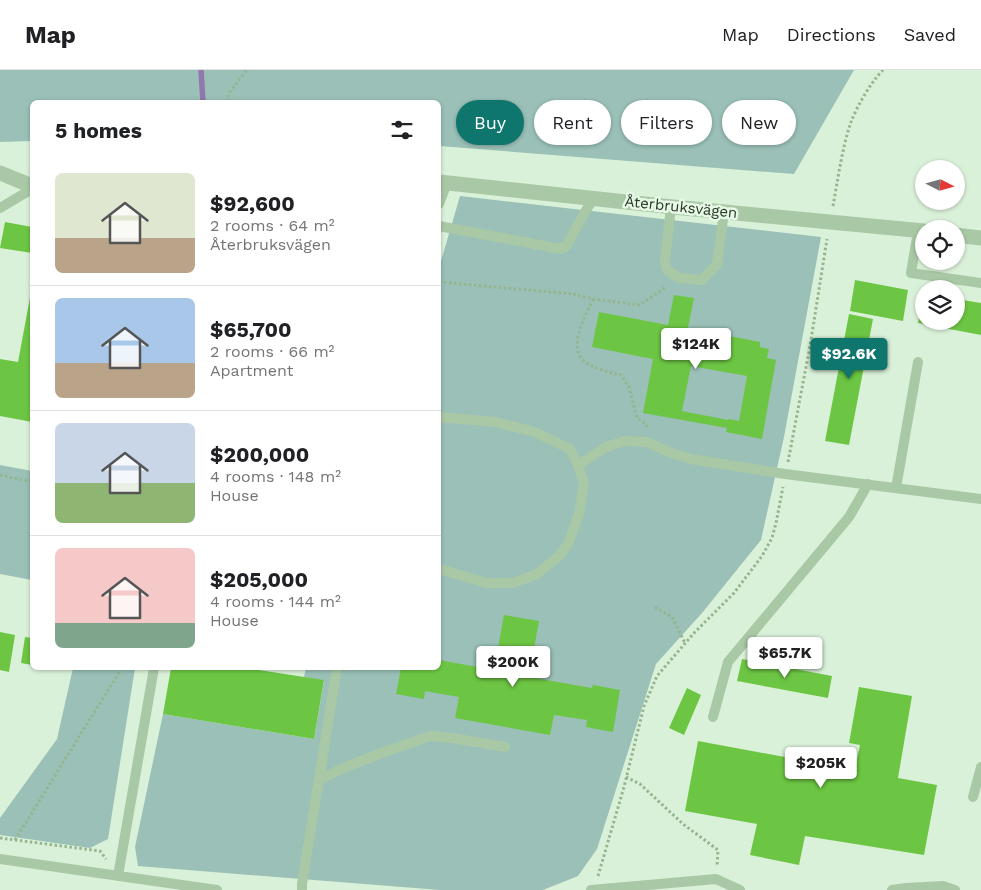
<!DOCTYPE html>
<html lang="en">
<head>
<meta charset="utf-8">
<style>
	body { margin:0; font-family:"Work Sans",sans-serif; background:#f2f2f2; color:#202124; height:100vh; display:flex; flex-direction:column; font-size:19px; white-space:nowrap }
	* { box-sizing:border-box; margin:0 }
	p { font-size:16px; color:#757577 }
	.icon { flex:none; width:28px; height:28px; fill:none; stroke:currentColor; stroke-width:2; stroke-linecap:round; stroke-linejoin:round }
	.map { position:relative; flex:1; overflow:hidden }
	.drawer { position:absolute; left:30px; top:30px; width:411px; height:570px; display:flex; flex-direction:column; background:#fff; border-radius:8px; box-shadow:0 1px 4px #0004 }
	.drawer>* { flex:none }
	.hud { position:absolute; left:456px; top:30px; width:449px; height:45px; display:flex; gap:10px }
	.needle { width:32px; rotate:96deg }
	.buttons { position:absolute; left:915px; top:90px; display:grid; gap:10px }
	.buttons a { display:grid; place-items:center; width:50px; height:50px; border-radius:50%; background:#fff; box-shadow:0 1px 4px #0004; font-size:25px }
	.price { position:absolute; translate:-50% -42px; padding:0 11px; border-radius:5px; background:#fff; color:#222; font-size:16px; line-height:32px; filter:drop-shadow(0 1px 2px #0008) }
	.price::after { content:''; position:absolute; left:50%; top:30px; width:15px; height:11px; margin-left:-8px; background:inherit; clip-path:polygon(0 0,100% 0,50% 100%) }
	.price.active { background:#0f766e; color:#fff }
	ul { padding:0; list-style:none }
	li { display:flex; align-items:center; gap:15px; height:125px; padding:0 25px }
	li+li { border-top:1px solid #e0e0e0 }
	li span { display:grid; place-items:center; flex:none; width:140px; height:100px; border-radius:8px; color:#555 }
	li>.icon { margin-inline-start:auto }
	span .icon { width:60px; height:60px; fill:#fffc; stroke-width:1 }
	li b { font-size:21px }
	h2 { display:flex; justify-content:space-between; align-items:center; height:60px; padding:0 25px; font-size:21px }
	.chip { padding:0 18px; border-radius:22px; background:#fff; box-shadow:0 1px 4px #0004; font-size:18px; line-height:45px }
	.chip.active { background:#0f766e; color:#fff }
	header { display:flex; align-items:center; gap:30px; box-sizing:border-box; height:70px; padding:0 25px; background:#fff; border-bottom:1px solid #e0e0e0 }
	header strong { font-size:24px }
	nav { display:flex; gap:28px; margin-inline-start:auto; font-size:18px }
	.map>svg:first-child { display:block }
</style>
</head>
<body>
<header>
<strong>Map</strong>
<nav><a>Map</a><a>Directions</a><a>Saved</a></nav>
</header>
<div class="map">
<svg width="981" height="820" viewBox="0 0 981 820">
	<rect width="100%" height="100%" fill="#daf1d9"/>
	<path fill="#9ac0b7" d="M0,0H854L794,104L439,76V32H32V71L0,72Z
		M460,126L821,167L784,367L761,470L702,543L656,594L597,779L578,806L543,820H440L138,796L135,777L163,644L314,669L324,611L304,607L306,598H439V198Z
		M0,395L32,401V510L0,504Z
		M73,598H135L108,769L90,778L0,765V748L57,669Z"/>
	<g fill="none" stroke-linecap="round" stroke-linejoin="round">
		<path stroke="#9278ae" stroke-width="5.5" d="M201,0L203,32"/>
	</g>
	<path fill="#6dc643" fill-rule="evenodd" d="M5,152L32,157V183L0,178Z
		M855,210L908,220L903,251L850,241Z
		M32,217V352L0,346V289L18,292Z
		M674,225L694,228L688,258L760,272V277L769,279L767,288L776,290L762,369L726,362L727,358L643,343L653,289L592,277L599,242L668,255ZM691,296L747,306L739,351L729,349L728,350L682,341Z
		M923,225L924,226V251H956V229L981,233V265L918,253Z
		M849,244L873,249L849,375L825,371Z
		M504,545L539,551L529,607L592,618L593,615L620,620L613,662L586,657L587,650L554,645L550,665L455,648L459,627L425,621L424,629L396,624L401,598H439V590L494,600Z
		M0,562L15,565L9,602L0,600Z
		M25,567L32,568V595L21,593Z
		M742,589L832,606L828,628L737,611Z
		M171,598H246L324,610L314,669L163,644Z
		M859,617L912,626L898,708L937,715L924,785L805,766L799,795L750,785L757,754L685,741L698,671L855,700L860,675L849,673Z
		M687,618L701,625L684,665L669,658Z"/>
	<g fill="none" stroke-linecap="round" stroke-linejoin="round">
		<path stroke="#95b590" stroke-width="3" stroke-dasharray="2.5 2.5" stroke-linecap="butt" d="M227,32L229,23L247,0
			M833,136C838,109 842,78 851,52C857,36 871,12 883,0
			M439,212L573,224L593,229L640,235L666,217
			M593,229C586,245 567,276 584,291C594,299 609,302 621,305L629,317L637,348L646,354L647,358
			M788,392L810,276L827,169
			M0,405L32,412
			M655,537L672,547L685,573
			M626,707L640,714L683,754L718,780L717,796
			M0,768L100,781L106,789
			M15,770L118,604L119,598
			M598,806L624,717L644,636L657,606L694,563L734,523L762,486L772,468L776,453L783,417"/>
		<path stroke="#a9c9a6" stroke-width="10" d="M439,134L447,113
			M671,137L665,192L667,200L679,208L702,210L717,194L724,142
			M0,138L32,119
			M439,156L561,179L567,175L583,145L594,128
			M918,161L911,203L981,213
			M439,347L495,352L535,362L570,379L578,395L584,413L579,444L568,474L559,486L537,504L513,513H487L439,499
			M578,395L606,377L625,371L647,372L669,382L691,389L785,404L981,429
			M896,418L918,292
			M713,647L728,592L849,447L868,414
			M319,710L348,696L387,681L430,666L452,668L505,677
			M973,727L981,697
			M0,789L217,820
			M118,806L154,598
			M302,820V814L337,598
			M591,820L716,809L740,820
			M892,820L906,818L943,816L955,820"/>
		<path stroke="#a9c9a6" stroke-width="15" d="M0,103L32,116
			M439,112L673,137L924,161
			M956,165L981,168"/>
	</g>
	<g text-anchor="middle" stroke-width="5" stroke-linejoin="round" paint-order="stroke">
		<g font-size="15" fill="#2a3527" stroke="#e6f9e6">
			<text transform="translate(681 137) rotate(6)" y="5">Återbruksvägen</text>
		</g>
	</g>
</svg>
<div class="buttons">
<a><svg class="needle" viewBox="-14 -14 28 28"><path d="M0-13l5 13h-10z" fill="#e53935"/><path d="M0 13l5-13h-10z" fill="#757577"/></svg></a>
<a><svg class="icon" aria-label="locate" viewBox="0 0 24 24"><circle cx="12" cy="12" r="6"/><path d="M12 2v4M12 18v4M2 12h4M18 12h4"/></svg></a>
<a><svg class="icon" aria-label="layers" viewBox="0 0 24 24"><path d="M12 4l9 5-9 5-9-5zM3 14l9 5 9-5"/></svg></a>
</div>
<b class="price" style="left:696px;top:300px">$124K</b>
<b class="price active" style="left:849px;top:310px">$92.6K</b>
<b class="price" style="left:785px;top:609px">$65.7K</b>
<b class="price" style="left:513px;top:618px">$200K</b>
<b class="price" style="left:821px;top:719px">$205K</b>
<div class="hud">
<a class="chip active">Buy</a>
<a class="chip">Rent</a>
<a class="chip">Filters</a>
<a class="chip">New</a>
</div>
<section class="drawer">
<h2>5 homes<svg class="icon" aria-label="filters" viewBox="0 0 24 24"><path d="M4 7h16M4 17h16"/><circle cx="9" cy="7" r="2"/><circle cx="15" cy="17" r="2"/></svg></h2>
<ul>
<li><span style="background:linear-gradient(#dfe7d0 65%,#b9a48a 0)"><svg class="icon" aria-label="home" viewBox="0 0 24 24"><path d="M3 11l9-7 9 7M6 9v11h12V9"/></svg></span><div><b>$92,600</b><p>2 rooms · 64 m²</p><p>Återbruksvägen</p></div></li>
<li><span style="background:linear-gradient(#a9c7e8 65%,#b9a48a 0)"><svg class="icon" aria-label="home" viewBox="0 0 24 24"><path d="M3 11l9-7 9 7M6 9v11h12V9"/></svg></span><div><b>$65,700</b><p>2 rooms · 66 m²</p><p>Apartment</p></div></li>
<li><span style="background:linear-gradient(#c9d6e8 60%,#8fb573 0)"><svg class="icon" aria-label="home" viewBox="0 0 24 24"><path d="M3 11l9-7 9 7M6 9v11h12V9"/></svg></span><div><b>$200,000</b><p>4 rooms · 148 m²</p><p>House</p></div></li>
<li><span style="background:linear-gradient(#f6c9c9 75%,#7fa58c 0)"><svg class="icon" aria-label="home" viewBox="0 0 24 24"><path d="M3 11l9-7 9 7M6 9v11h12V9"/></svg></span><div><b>$205,000</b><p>4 rooms · 144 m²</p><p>House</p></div></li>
</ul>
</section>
</div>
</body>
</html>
